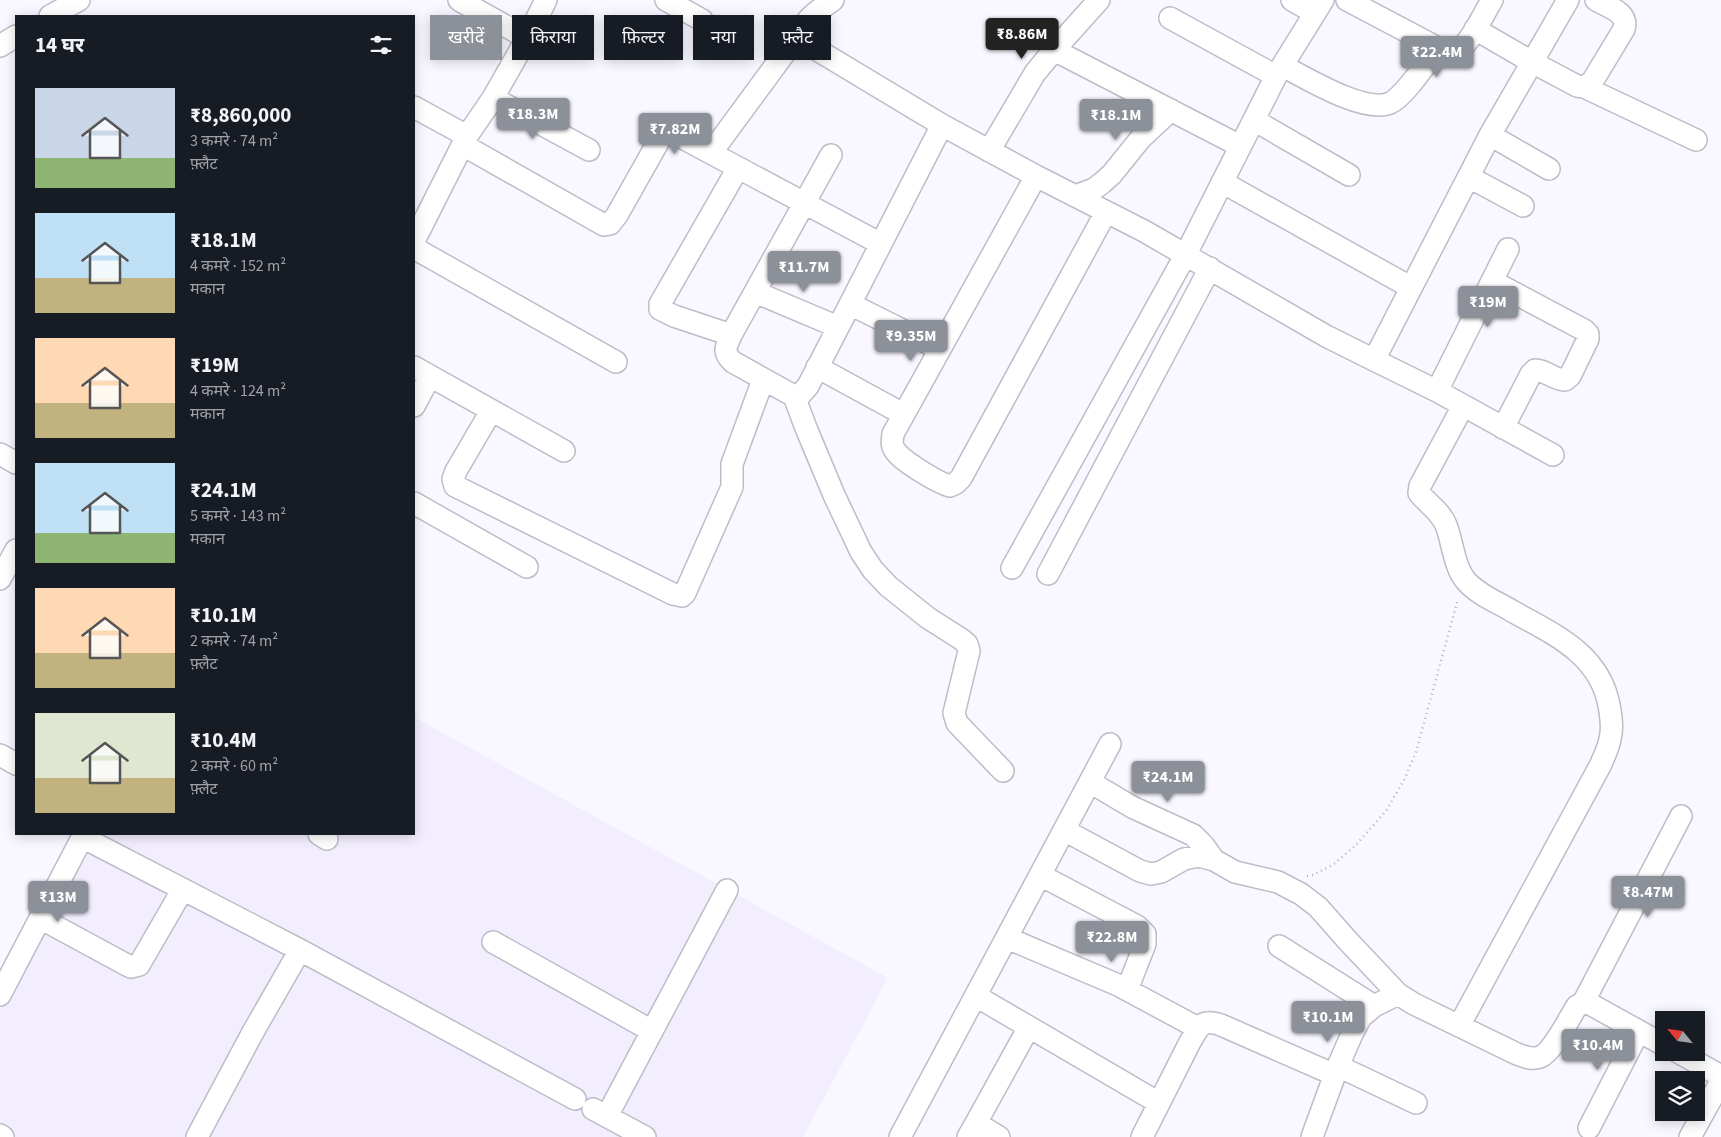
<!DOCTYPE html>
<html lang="hi">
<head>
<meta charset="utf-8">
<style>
	body { margin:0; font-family:"Source Sans 3","Noto Sans Devanagari",sans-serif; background:#242831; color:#f1f3f6; height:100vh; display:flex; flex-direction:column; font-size:19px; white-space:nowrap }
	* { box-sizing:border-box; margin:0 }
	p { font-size:16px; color:#9ea1a6 }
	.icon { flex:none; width:28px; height:28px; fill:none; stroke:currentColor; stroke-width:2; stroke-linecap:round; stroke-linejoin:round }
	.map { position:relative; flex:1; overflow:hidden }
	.side { position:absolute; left:15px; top:15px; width:400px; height:820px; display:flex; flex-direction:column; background:#171b24; border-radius:0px; box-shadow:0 2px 12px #0003 }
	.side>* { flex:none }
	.guide { position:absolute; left:430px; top:15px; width:475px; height:45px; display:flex; gap:10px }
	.needle { width:32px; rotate:299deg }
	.buttons { position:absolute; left:1655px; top:1011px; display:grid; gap:10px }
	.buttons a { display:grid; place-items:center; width:50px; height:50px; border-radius:0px; background:#171b24; box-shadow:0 2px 12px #0003; font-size:25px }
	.price { position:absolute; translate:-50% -42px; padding:0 11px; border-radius:5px; background:#8c9099; color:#fff; font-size:16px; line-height:32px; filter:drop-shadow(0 1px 2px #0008) }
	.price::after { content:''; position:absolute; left:50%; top:30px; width:15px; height:11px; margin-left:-8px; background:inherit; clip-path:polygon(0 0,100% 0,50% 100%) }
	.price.current { background:#222; color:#fff }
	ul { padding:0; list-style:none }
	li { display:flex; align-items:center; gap:15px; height:125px; padding:0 20px }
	li span { display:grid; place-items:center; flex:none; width:140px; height:100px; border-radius:0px; color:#555 }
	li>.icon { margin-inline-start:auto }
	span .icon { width:60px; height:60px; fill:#fffc; stroke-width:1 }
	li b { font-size:21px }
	h2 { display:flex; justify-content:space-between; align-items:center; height:60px; padding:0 20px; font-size:21px }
	.pill { padding:0 18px; border-radius:0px; background:#171b24; box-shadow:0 2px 12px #0003; font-size:18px; line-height:45px }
	.pill.current { background:#8c9099; color:#fff }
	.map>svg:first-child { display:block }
</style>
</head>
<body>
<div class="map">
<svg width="1721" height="1137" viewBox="0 0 1721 1137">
	<rect width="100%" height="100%" fill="#f9f7ff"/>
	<path fill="#f2eefe" d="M414,717L888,978L803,1137H0V1010L94,834H414Z"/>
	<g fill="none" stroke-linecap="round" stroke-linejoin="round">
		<defs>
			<path id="minor" d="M459,0L527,38
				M666,0L702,20
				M833,0C817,12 792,24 809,45L942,125
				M1292,0L1315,13
				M1347,0L1438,48
				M50,16L79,0
				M1170,18L1276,76
				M1475,29L1532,62L1577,86L1584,87L1592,82L1624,29C1629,12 1608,7 1596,0
				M0,46L16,36
				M1054,50L1240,146
				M1283,66C1306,78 1365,114 1390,103C1404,97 1427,62 1438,48C1443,50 1448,53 1454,52C1468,49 1484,13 1492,0
				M1584,87L1696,140
				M493,98L589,150
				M414,107L467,136
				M1254,120L1349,175
				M1490,135L1549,169
				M463,145L604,225L610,224L617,215L661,137L668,134L677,135L881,244
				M989,151L1035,73L1054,50L1099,0
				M711,153L803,28
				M831,155L731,335C726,347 722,352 733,362L794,396L800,395L808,386L942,125L1036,176L1144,231L1326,336L1374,360L1490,135L1568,0
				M1036,176L893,434C892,441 891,446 896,452C904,462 938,483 950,486L956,483L961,478L1106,212
				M1469,177L1523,206
				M1222,182L1410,287
				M1075,196L1094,189L1102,183L1112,174L1141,138L1171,110
				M414,241L467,136L493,98L527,38L546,0
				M414,248L616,362
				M1492,281L1584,330L1588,334V339L1570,376L1565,380C1554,380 1546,370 1535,370L1531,374L1503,428
				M755,292L838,327
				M850,304L940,349
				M731,335L674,316L660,309V304L738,168
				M1374,360L1437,391L1553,455
				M414,367L564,451
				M817,367L903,414
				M1437,391L1508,249
				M794,396L806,428L834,495L861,552L873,570L888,586L928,618L961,639L967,644L969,651L954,713L957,723L1003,771
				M414,406L430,376
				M491,411L456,471L453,479L455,486L673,594L682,596L685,593L732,487V464L763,380
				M0,454L16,463
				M414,503L527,567
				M1012,568L1186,254L1276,76L1323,0
				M1048,574L1210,268
				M0,579L16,550
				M0,755L16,764
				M1090,782L1132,807L1193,835L1204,846L1214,860
				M1064,830L1140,871L1151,874L1161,872L1184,859L1199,856L1214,860L1235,872L1278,882L1301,894L1318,907L1348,941L1398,994L1414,1004L1517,1054C1525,1057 1532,1060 1540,1057C1553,1052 1569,1018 1577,1006L1583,1003L1590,1004L1664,1045
				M319,834L327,839
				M82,837L300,950L575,1099
				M1040,875L1137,926L1145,934V944L1127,990
				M40,918L125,964L131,967L139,965L183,889
				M1007,938L1118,985L1198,1028
				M493,942L652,1031
				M1279,946L1374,1006
				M0,995L84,834
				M976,996L1159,1103
				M1583,1003L1681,816
				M1459,1026L1601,764C1604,756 1609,747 1610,739C1613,728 1611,716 1609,705C1599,653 1553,634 1512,611C1497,602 1479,595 1467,582C1454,568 1453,543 1446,525C1441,512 1428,504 1419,493L1420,486L1463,406
				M1678,1052L1721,1076
				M1338,1066L1416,1103
				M593,1109L645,1137
				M607,1116L727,890
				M976,1123L1029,1027
				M1589,1128L1639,1031
				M0,1135L3,1137
				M197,1137L253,1032L300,950
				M900,1137L1110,744
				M968,1137L976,1123L999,1137
				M1142,1137L1190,1042C1199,1027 1201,1018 1221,1025L1335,1075
				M1312,1137L1338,1066L1352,1034L1361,1017L1374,1006L1398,994
				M1690,1137L1721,1081"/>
		</defs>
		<use href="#minor" stroke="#bebcc8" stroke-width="24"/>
		<path stroke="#b4b3ba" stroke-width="2.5" stroke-dasharray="1 4" stroke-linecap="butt" d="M1307,876L1313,875L1334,864L1355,846L1386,811L1404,780L1416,752L1458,599"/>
		<use href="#minor" stroke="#fff" stroke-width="21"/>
	</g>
</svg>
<div class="buttons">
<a><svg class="needle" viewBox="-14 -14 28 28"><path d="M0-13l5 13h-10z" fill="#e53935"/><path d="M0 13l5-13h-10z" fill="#9ea1a6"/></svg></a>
<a><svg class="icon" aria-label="layers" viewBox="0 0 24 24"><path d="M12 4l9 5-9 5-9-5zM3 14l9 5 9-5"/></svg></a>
</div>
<b class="price current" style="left:1022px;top:60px">₹8.86M</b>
<b class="price" style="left:1437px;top:78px">₹22.4M</b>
<b class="price" style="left:533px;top:140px">₹18.3M</b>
<b class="price" style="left:1116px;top:141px">₹18.1M</b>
<b class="price" style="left:675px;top:155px">₹7.82M</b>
<b class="price" style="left:804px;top:293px">₹11.7M</b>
<b class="price" style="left:1488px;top:328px">₹19M</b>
<b class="price" style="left:911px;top:362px">₹9.35M</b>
<b class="price" style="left:1168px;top:803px">₹24.1M</b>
<b class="price" style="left:1648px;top:918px">₹8.47M</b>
<b class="price" style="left:58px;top:923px">₹13M</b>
<b class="price" style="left:1112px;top:963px">₹22.8M</b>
<b class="price" style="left:1328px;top:1043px">₹10.1M</b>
<b class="price" style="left:1598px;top:1071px">₹10.4M</b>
<div class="guide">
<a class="pill current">खरीदें</a>
<a class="pill">किराया</a>
<a class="pill">फ़िल्टर</a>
<a class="pill">नया</a>
<a class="pill">फ़्लैट</a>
</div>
<section class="side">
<h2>14 घर<svg class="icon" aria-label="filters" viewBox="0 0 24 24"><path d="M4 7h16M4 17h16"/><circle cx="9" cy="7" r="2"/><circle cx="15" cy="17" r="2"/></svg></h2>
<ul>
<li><span style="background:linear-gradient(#c9d6e8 70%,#8fb573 0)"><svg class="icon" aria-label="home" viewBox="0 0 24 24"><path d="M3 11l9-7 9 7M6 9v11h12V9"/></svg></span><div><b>₹8,860,000</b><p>3 कमरे · 74 m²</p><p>फ़्लैट</p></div></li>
<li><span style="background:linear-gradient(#bfe0f5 65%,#c2b280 0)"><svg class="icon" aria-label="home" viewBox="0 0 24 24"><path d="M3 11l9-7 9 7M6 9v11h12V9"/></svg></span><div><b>₹18.1M</b><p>4 कमरे · 152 m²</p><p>मकान</p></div></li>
<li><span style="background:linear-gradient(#ffd9b3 65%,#c2b280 0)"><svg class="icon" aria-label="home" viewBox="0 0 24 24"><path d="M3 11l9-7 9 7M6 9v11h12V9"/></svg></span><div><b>₹19M</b><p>4 कमरे · 124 m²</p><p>मकान</p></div></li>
<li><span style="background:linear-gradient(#bfe0f5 70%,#8fb573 0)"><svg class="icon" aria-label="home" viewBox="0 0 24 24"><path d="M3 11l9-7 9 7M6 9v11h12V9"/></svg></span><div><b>₹24.1M</b><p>5 कमरे · 143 m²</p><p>मकान</p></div></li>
<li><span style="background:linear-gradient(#ffd9b3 65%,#c2b280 0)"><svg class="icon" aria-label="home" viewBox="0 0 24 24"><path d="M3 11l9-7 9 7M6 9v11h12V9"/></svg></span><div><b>₹10.1M</b><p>2 कमरे · 74 m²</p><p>फ़्लैट</p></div></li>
<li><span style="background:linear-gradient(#dfe7d0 65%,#c2b280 0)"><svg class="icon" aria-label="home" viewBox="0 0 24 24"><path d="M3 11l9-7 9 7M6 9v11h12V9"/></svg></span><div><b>₹10.4M</b><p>2 कमरे · 60 m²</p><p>फ़्लैट</p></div></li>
</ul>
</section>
</div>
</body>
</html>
